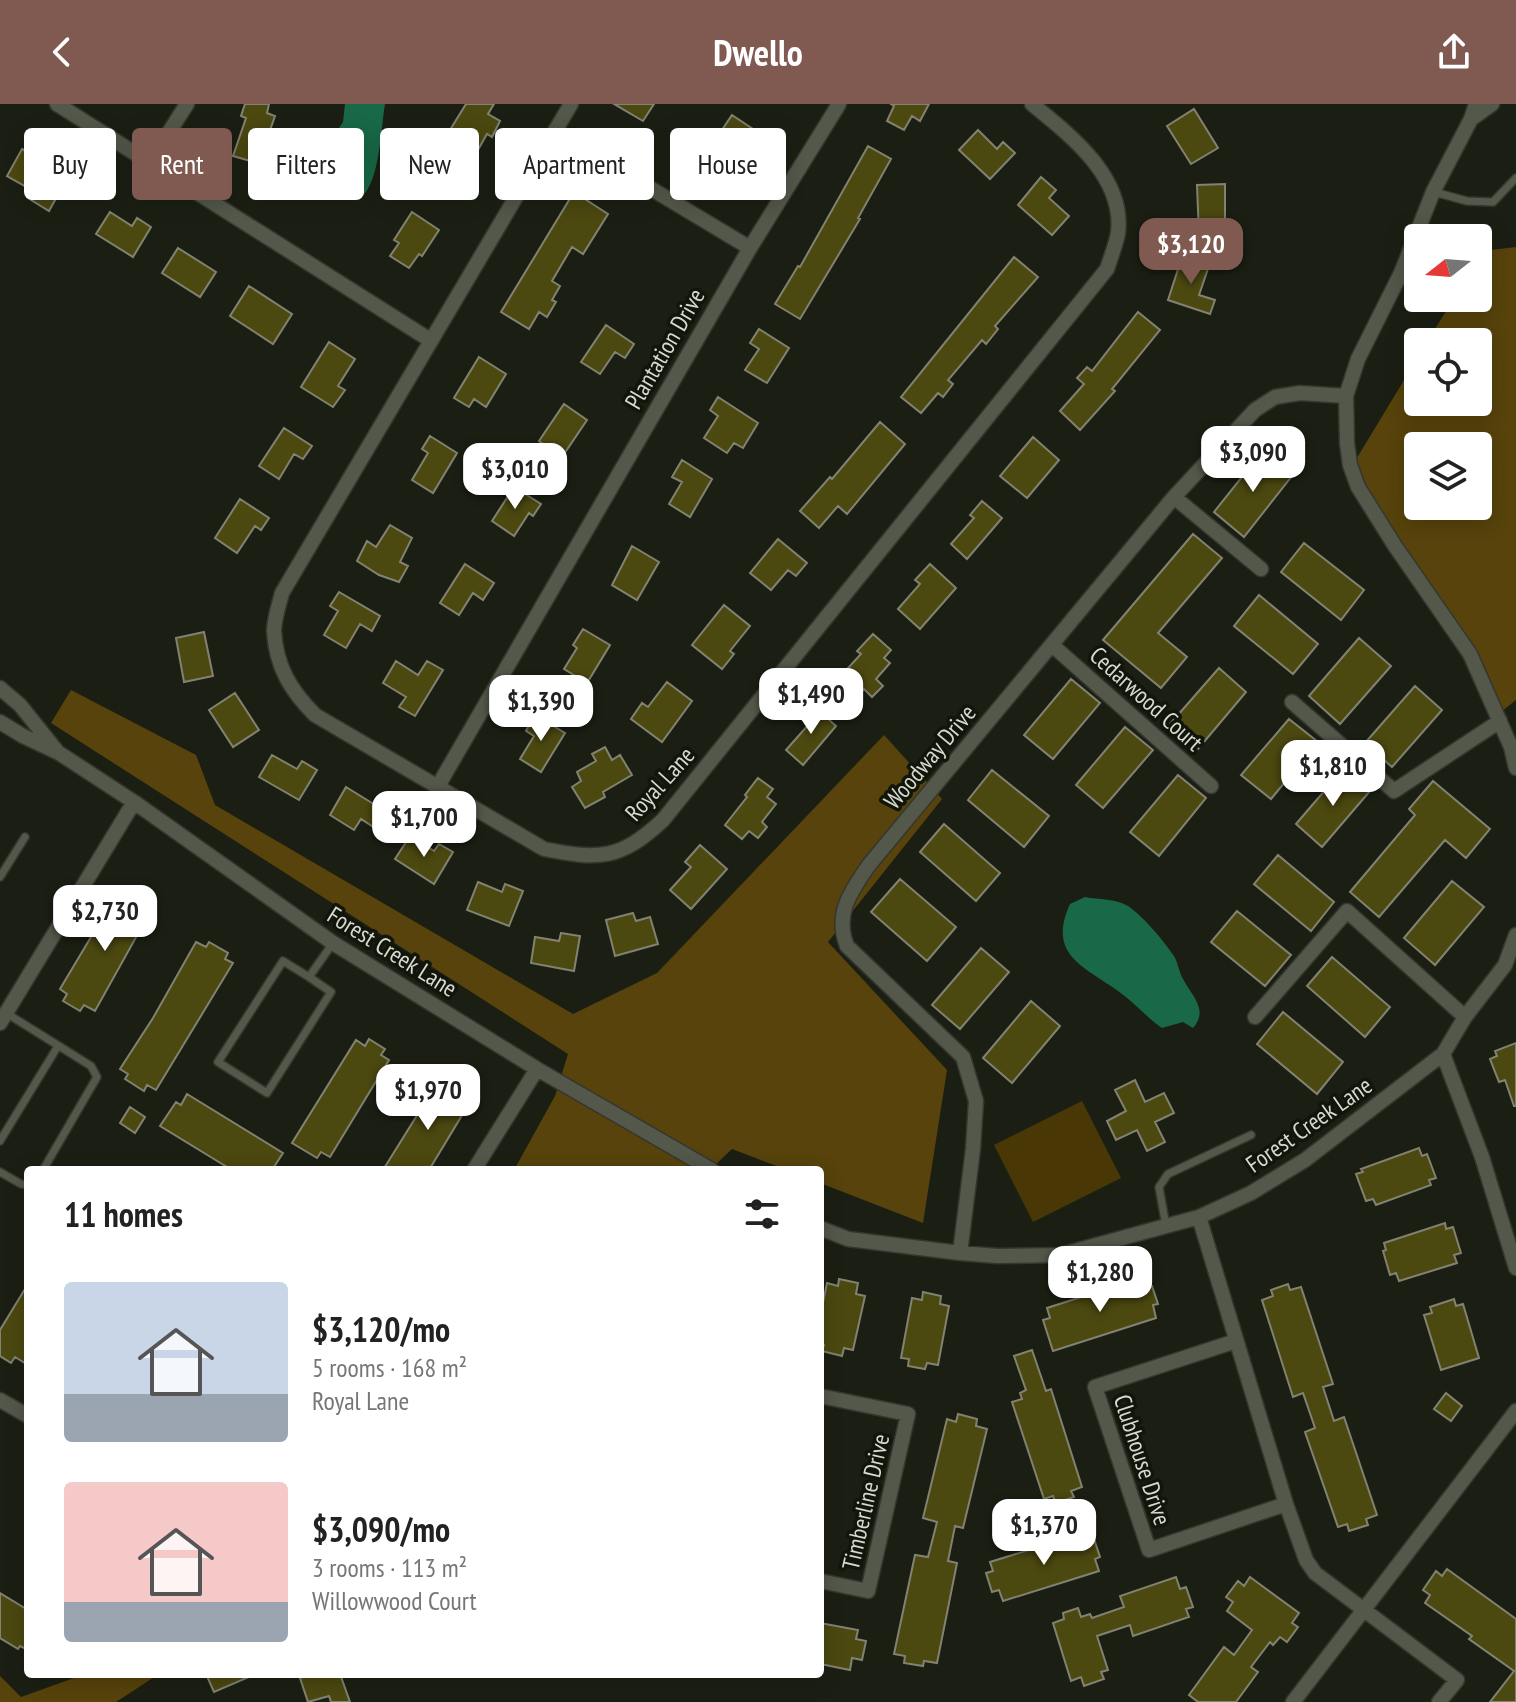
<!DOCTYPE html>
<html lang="en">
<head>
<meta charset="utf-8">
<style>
	body { margin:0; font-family:"PT Sans Narrow",sans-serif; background:#f6f6f6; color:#222; height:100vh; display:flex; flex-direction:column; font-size:30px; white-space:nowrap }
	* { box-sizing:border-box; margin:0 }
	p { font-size:26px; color:#767676 }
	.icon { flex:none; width:44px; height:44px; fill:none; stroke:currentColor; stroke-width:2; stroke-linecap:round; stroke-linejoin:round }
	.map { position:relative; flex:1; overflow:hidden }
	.panel { position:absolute; left:24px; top:1062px; width:800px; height:512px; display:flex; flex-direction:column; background:#fff; border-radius:8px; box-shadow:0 4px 20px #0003 }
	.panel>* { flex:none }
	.guide { position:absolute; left:24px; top:24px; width:800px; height:72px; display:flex; gap:16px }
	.needle { width:52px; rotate:253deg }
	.buttons { position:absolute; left:1404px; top:120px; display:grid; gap:16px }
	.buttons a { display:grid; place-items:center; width:88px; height:88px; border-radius:8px; background:#fff; box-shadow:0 4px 20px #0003; font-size:40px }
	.price { position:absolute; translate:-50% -68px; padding:0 18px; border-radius:16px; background:#fff; color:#222; font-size:26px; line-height:52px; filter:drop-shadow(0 2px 4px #0008) }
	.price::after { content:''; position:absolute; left:50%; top:48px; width:24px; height:18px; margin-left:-12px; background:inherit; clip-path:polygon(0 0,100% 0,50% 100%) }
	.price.active { background:#805a51; color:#fff }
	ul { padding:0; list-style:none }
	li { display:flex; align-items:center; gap:24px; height:200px; padding:0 40px }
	li span { display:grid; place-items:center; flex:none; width:224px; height:160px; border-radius:8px; color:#555 }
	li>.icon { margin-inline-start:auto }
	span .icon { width:96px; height:96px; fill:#fffc; stroke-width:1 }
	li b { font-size:34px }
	h2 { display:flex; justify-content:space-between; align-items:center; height:96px; padding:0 40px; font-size:34px }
	.pill { padding:0 28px; border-radius:8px; background:#fff; box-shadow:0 4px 20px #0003; font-size:28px; line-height:72px }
	.pill.active { background:#805a51; color:#fff }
	header { display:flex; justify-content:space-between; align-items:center; height:104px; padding:0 40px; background:#805a51; color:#fff; font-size:36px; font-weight:600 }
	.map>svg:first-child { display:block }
</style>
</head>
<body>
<header><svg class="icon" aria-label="back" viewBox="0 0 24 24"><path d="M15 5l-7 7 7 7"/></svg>Dwello<svg class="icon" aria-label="share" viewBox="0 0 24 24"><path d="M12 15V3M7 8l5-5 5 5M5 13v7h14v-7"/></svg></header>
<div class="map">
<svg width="1516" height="1598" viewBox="0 0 1516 1598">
	<rect width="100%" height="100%" fill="#1b1f13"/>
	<path fill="#493806" d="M1082,997L1121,1074L1033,1118L994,1041Z"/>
	<path fill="#57430b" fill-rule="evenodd" d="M1516,143V596L1497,611L1349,367L1418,253V298H1478V238H1427L1454,194H1478V154L1482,147ZM1418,342H1478V402H1418Z
		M71,586L196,651L215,701L573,910L657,869L884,631L942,695L828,838L947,966L923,1119L820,1079V1066H787L732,1045L710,1066H514L555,992L568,950L51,619Z
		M85,1570H159L116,1598H0V1572L21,1593Z"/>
	<path fill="#196948" d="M345,0H385C381,22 380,79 361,93C356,97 349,96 343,95L334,62L335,30L343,18Z
		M1085,793C1099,796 1115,794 1128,802C1144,813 1163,836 1174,852C1178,859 1179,868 1183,875C1192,892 1209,906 1193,924L1183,918L1162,924C1146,913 1134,898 1118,887C1083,862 1047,851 1070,800Z"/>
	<path fill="#4b4810" stroke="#828272" stroke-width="2" d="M245,0H269L267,9L275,12L268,32L276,35L270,51L258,47L254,58L233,52L246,14L241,12Z
		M466,0H494L488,10L500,17L492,33L487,30L465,69L469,72L458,90L413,63L421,49L432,55Z
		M614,0H654L643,17Z
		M891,0H929L920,17L912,12L904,26L887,17L894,2Z
		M1194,5L1218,44L1191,60L1167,22Z
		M732,11L756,27L731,66L706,50Z
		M978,26L997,45L1003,38L1015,49L990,75L959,46Z
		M868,42L891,55L858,114L860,115L800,215L775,200L798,162L800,163Z
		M22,45L69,71L49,107L31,96L35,88L7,72Z
		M1041,73L1056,86L1049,94L1069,112L1052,131L1018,101Z
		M1225,80V130L1199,131L1197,81Z
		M574,88L608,110L583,150L572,143L552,177L560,182L552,196L556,198L547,213L539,208L529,225L501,208Z
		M110,108L132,122L137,114L151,123L133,153L96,130Z
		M412,108L439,126L422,152L419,150L409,164L390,152L399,139L394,136Z
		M178,144L216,168L200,193L162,169Z
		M1014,153L1038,173L995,222L998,225L986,240L982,236L948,276L953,280L943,293L938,289L921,309L901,293Z
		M1182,153L1209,162L1199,191L1215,196L1210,210L1168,196Z
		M249,182L292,210L273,240L230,212Z
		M1138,208L1160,226L1112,285L1115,287L1080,326L1060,307L1084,280L1077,274L1087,263L1092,267Z
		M606,221L634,240L625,254L615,248L600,270L581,258Z
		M759,225L789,244L767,279L745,266L759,245L750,239Z
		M329,238L355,255L338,282L345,286L333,303L301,283Z
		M479,253L506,270L486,303L474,295L469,303L454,294Z
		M718,293L758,319L743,344L734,339L727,349L704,334L718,312L710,306Z
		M564,300L587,316L562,353L539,337Z
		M880,318L905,340L847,410L838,402L819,424L800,407L830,373L832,375Z
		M284,324L312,342L303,355L294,350L279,375L259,362Z
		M430,332L457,349L433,389L412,376L428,349L422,345Z
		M1033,333L1059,356L1027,394L1000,372Z
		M1262,348L1292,372L1244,433L1214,408Z
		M682,356L712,375L690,413L669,400L682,378L672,373Z
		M514,383L541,400L533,412L529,409L514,432L492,417Z
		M240,395L269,414L261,426L255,422L237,449L215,434Z
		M982,397L1002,414L967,455L951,440L974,414L970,411Z
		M390,421L412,434L400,458L408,462L399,478L379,471L357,457L367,437L376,443Z
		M1193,430L1222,454L1158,529L1187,553L1161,584L1103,536Z
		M778,435L807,459L796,472L788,466L771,486L750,469Z
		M1304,439L1364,486L1341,516L1281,468Z
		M632,442L659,458L637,496L612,481Z
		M465,460L494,479L483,496L473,489L459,511L440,499Z
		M930,460L956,484L920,525L898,505L920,480L915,476Z
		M339,488L380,512L372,527L360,520L346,544L324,531L338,507L330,502Z
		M1259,491L1318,540L1293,570L1234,522Z
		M724,501L750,522L730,547L734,550L722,565L692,541Z
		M583,525L610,541L587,579L564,565L577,544L573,541Z
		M204,528L213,572L184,578L176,534Z
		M873,530L891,546L884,554L890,559L876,575L883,582L872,593L864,585L857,593L838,575L861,550L857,547Z
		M1359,534L1391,562L1340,620L1309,592Z
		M396,557L418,571L427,557L443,566L415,612L399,603L406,593L383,579Z
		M1219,564L1246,588L1198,645L1170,620Z
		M1071,575L1100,599L1053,655L1024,631Z
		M667,578L692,597L662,638L631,615L642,599L648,603Z
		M1415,582L1442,606L1392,663L1365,639Z
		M235,589L259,626L233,643L209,606Z
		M815,603L836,622L803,661L786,646L810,619L805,614Z
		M535,611L565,629L541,668L520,655L534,632L526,627Z
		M1289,615L1318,638L1271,695L1241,671Z
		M1125,623L1153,646L1103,704L1076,681Z
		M605,643L612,656L620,651L632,671L603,688L605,693L585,704L572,683L581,677L577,668L596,657L592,650Z
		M272,651L297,665L302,657L317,666L299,696L259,673Z
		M1344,664L1370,687L1322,743L1296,720Z
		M992,666L1049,712L1024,743L968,696Z
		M1178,671L1206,694L1159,752L1130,728Z
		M758,674L773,685L767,693L776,700L762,718L767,723L758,734L749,727L742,735L725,721L747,693L745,691Z
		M1433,677L1490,725L1466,754L1445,736L1379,813L1350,788L1415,711L1409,705Z
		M346,683L385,707L375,724L361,715L354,726L330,711Z
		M944,720L1000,769L976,797L920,748Z
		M410,732L434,747L439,740L453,748L434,780L395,755Z
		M700,741L727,765L691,805L670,786L691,763L685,758Z
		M1278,751L1334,798L1311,827L1254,780Z
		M900,775L956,823L927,857L871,808Z
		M1452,777L1484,803L1435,861L1404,834Z
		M478,778L502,788L505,780L523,787L509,822L467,806Z
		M131,790L146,798L141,806L149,810L95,907L84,901L80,907L63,897L67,890L60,885L116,791L126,797Z
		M1237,807L1291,851L1265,882L1211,838Z
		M633,809L636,817L650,813L658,840L615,852L606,816Z
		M561,829L580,832L574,867L531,859L535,833L559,837Z
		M196,838L206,843L209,838L228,849L225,855L233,859L156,986L147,981L144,987L125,975L128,970L120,965L153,914Z
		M981,844L1009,868L960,925L932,901Z
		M1332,853L1390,903L1365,933L1307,882Z
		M1031,897L1060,922L1012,979L983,954Z
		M1283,908L1343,958L1317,990L1257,940Z
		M369,935L385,945L381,951L389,956L330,1053L321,1048L317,1054L292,1039L356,936L365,942Z
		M1516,939V1002H1514L1505,976L1499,978L1490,955L1497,952L1495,947Z
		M1135,976L1145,998L1164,989L1174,1009L1155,1018L1165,1038L1147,1047L1137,1026L1116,1036L1107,1017L1126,1007L1115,986Z
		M445,981L462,991L458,997L467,1003L429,1066H383L434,984L441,988Z
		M187,990L283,1049L272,1066H232L160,1022L176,998L181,1001Z
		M130,1003L145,1013L135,1029L120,1019Z
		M1419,1044L1422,1052L1427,1050L1436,1074L1429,1076L1431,1081L1376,1101L1373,1095L1366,1097L1356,1070L1363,1068L1361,1065Z
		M1445,1119L1446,1125L1453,1123L1461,1149L1454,1151L1457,1159L1399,1177L1396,1169L1390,1171L1383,1147L1386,1146L1384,1139Z
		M1144,1173L1147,1184L1152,1182L1158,1200L1153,1201L1156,1214L1053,1247L1043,1216L1050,1214L1047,1204Z
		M839,1175L858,1179L856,1190L865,1192L853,1246L844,1244L842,1252L822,1247L824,1241L820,1240V1213L827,1179L838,1182Z
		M28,1180V1261L15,1253L11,1259L0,1252V1226Z
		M1288,1180L1290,1186L1301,1183L1333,1280L1323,1283L1334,1317L1344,1313L1377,1411L1366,1415L1368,1421L1349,1427L1347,1420L1338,1423L1305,1328L1315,1324L1303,1289L1293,1293L1262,1196L1273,1192L1271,1186Z
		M923,1188L941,1192L940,1200L949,1202L938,1261L927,1259L925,1265L908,1262L909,1255L901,1254L912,1194L922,1196Z
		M1454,1195L1456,1202L1463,1200L1479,1254L1441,1266L1424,1211L1432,1209L1430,1203Z
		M1032,1246L1046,1287L1051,1285L1082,1383L1071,1387L1074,1393L1056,1399L1053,1392L1044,1395L1012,1298L1022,1295L1020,1289L1026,1286L1014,1252Z
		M1446,1289L1462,1302L1451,1317L1434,1305Z
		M958,1310L977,1315L976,1322L987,1325L963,1424L955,1422L948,1457L957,1459L937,1559L924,1557L923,1562L904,1559L905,1552L894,1550L915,1451L928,1453L937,1418L923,1414L947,1315L956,1318Z
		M1087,1428L1089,1436L1094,1435L1100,1453L1095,1455L1099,1467L1003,1497L999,1486L992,1488L986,1469L993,1467L990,1458Z
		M1447,1465L1516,1515V1598H1490L1514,1567L1469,1535L1472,1532L1425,1499L1430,1491L1423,1486L1436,1467L1442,1472Z
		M1176,1473L1180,1485L1186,1483L1193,1503L1186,1505L1189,1513L1133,1532L1130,1521L1097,1532L1108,1566L1101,1568L1104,1575L1084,1582L1081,1573L1071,1577L1053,1519L1064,1515L1063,1509L1078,1504L1081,1513L1090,1510L1092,1514L1124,1503L1120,1492Z
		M1250,1473L1299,1509L1292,1519L1298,1523L1287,1538L1280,1533L1273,1541L1270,1538L1251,1563L1258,1568L1236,1598H1198L1189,1591L1224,1543L1234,1551L1252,1526L1227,1507L1233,1498L1226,1493L1238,1477L1244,1482Z
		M0,1489L28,1506V1546L20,1542L18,1545L0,1534Z
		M820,1519L858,1526L856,1535L866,1537L862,1556L852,1554L850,1566L820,1560Z
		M206,1570H256L214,1588Z
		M311,1570H340L350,1598H331L329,1592L308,1598L300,1574Z"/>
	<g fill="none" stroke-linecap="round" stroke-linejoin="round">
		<defs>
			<path id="service" d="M1434,88L1467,97L1493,98L1516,74
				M0,773L25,733
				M309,873L331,888L267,989L218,958L283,857L309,873L333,839
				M6,909L91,962L97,973L43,1066
				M0,1037L58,942
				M0,1068L21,1080L28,1081
				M1166,1122L1159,1083L1168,1070L1251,1031"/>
			<path id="minor" d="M57,0L430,236
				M571,0L282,489C279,501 274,515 274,527C276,563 291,587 315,611L544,745C599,756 620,756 663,716L1107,165C1111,153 1116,140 1118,129C1125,73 1070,31 1032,0
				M1476,0L1471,15L1433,88L1401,169L1358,255L1346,292L1347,339L1350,361L1358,383L1395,442L1470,550L1511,643L1516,664
				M1471,15L1492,0
				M555,27L750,144
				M150,58L187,0
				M1174,393L1261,465
				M1052,541L1211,682
				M0,584L20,601L56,646
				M1292,598L1394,687L1500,617
				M0,618L23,632L59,649L134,698L333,839L537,965L712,1066
				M438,682L750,144L839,0
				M1255,913L1347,807L1465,913
				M0,919L134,698
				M1443,950L1482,1053L1516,1164
				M474,1066L537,965
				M1199,1113L1286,1400L1306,1456L1315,1469L1457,1576L1439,1598
				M820,1124L848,1135L960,1149L997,1152L1060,1151L1199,1113L1251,1089L1305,1056L1443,950L1465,913L1505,861L1516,831
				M960,1149L973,1045L976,997L963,953L847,842C834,810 851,787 869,761L1174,393L1255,306L1275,293L1300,289L1346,292
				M1236,1237L1095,1283L1149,1446L1286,1400
				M820,1292L908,1310L868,1487L820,1477
				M0,1296L28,1312
				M1293,1598L1516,1307"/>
		</defs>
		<use href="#service" stroke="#343730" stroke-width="10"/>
		<use href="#minor" stroke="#343730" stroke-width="17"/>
		<use href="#service" stroke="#53584a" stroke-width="7"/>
		<use href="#minor" stroke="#53584a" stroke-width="14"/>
	</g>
	<g text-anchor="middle" stroke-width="7" stroke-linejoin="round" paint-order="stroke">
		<g font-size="24" fill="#d6dad2" stroke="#12160a">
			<text transform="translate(665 245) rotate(-60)" y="8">Plantation Drive</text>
			<text transform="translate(1146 595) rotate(42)" y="8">Cedarwood Court</text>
			<text transform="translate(930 653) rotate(-50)" y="8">Woodway Drive</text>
			<text transform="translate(660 680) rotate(-48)" y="8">Royal Lane</text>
			<text transform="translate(392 848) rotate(32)" y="8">Forest Creek Lane</text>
			<text transform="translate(1309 1021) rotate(-35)" y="8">Forest Creek Lane</text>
			<text transform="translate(1142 1356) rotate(72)" y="8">Clubhouse Drive</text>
			<text transform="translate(866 1398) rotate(-77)" y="8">Timberline Drive</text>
		</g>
	</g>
</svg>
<div class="buttons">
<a><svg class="needle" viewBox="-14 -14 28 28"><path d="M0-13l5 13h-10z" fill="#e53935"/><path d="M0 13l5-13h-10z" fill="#767676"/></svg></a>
<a><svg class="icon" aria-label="locate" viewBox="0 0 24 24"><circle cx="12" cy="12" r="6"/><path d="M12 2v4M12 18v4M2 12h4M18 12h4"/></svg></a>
<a><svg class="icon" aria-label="layers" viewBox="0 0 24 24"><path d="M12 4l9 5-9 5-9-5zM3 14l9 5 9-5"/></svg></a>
</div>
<b class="price active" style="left:1191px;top:182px">$3,120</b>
<b class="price" style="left:1253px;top:390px">$3,090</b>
<b class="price" style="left:515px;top:407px">$3,010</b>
<b class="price" style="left:811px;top:632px">$1,490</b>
<b class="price" style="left:541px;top:639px">$1,390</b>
<b class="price" style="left:1333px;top:704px">$1,810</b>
<b class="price" style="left:424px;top:755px">$1,700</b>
<b class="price" style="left:105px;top:849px">$2,730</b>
<b class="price" style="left:428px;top:1028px">$1,970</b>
<b class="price" style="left:1100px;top:1210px">$1,280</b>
<b class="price" style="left:1044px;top:1463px">$1,370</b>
<div class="guide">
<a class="pill">Buy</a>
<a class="pill active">Rent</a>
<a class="pill">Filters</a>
<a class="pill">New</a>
<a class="pill">Apartment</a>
<a class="pill">House</a>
</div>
<section class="panel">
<h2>11 homes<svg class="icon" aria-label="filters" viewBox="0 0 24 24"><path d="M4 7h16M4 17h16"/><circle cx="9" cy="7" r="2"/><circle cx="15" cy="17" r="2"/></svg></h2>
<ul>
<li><span style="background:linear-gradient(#c9d6e8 70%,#9aa5b1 0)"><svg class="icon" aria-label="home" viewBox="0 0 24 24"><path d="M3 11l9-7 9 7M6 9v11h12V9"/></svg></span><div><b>$3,120/mo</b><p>5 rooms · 168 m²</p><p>Royal Lane</p></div></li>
<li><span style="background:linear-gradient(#f6c9c9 75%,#9aa5b1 0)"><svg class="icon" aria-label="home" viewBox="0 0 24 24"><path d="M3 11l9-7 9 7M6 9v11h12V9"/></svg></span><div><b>$3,090/mo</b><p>3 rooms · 113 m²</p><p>Willowwood Court</p></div></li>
</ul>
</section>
</div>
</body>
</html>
